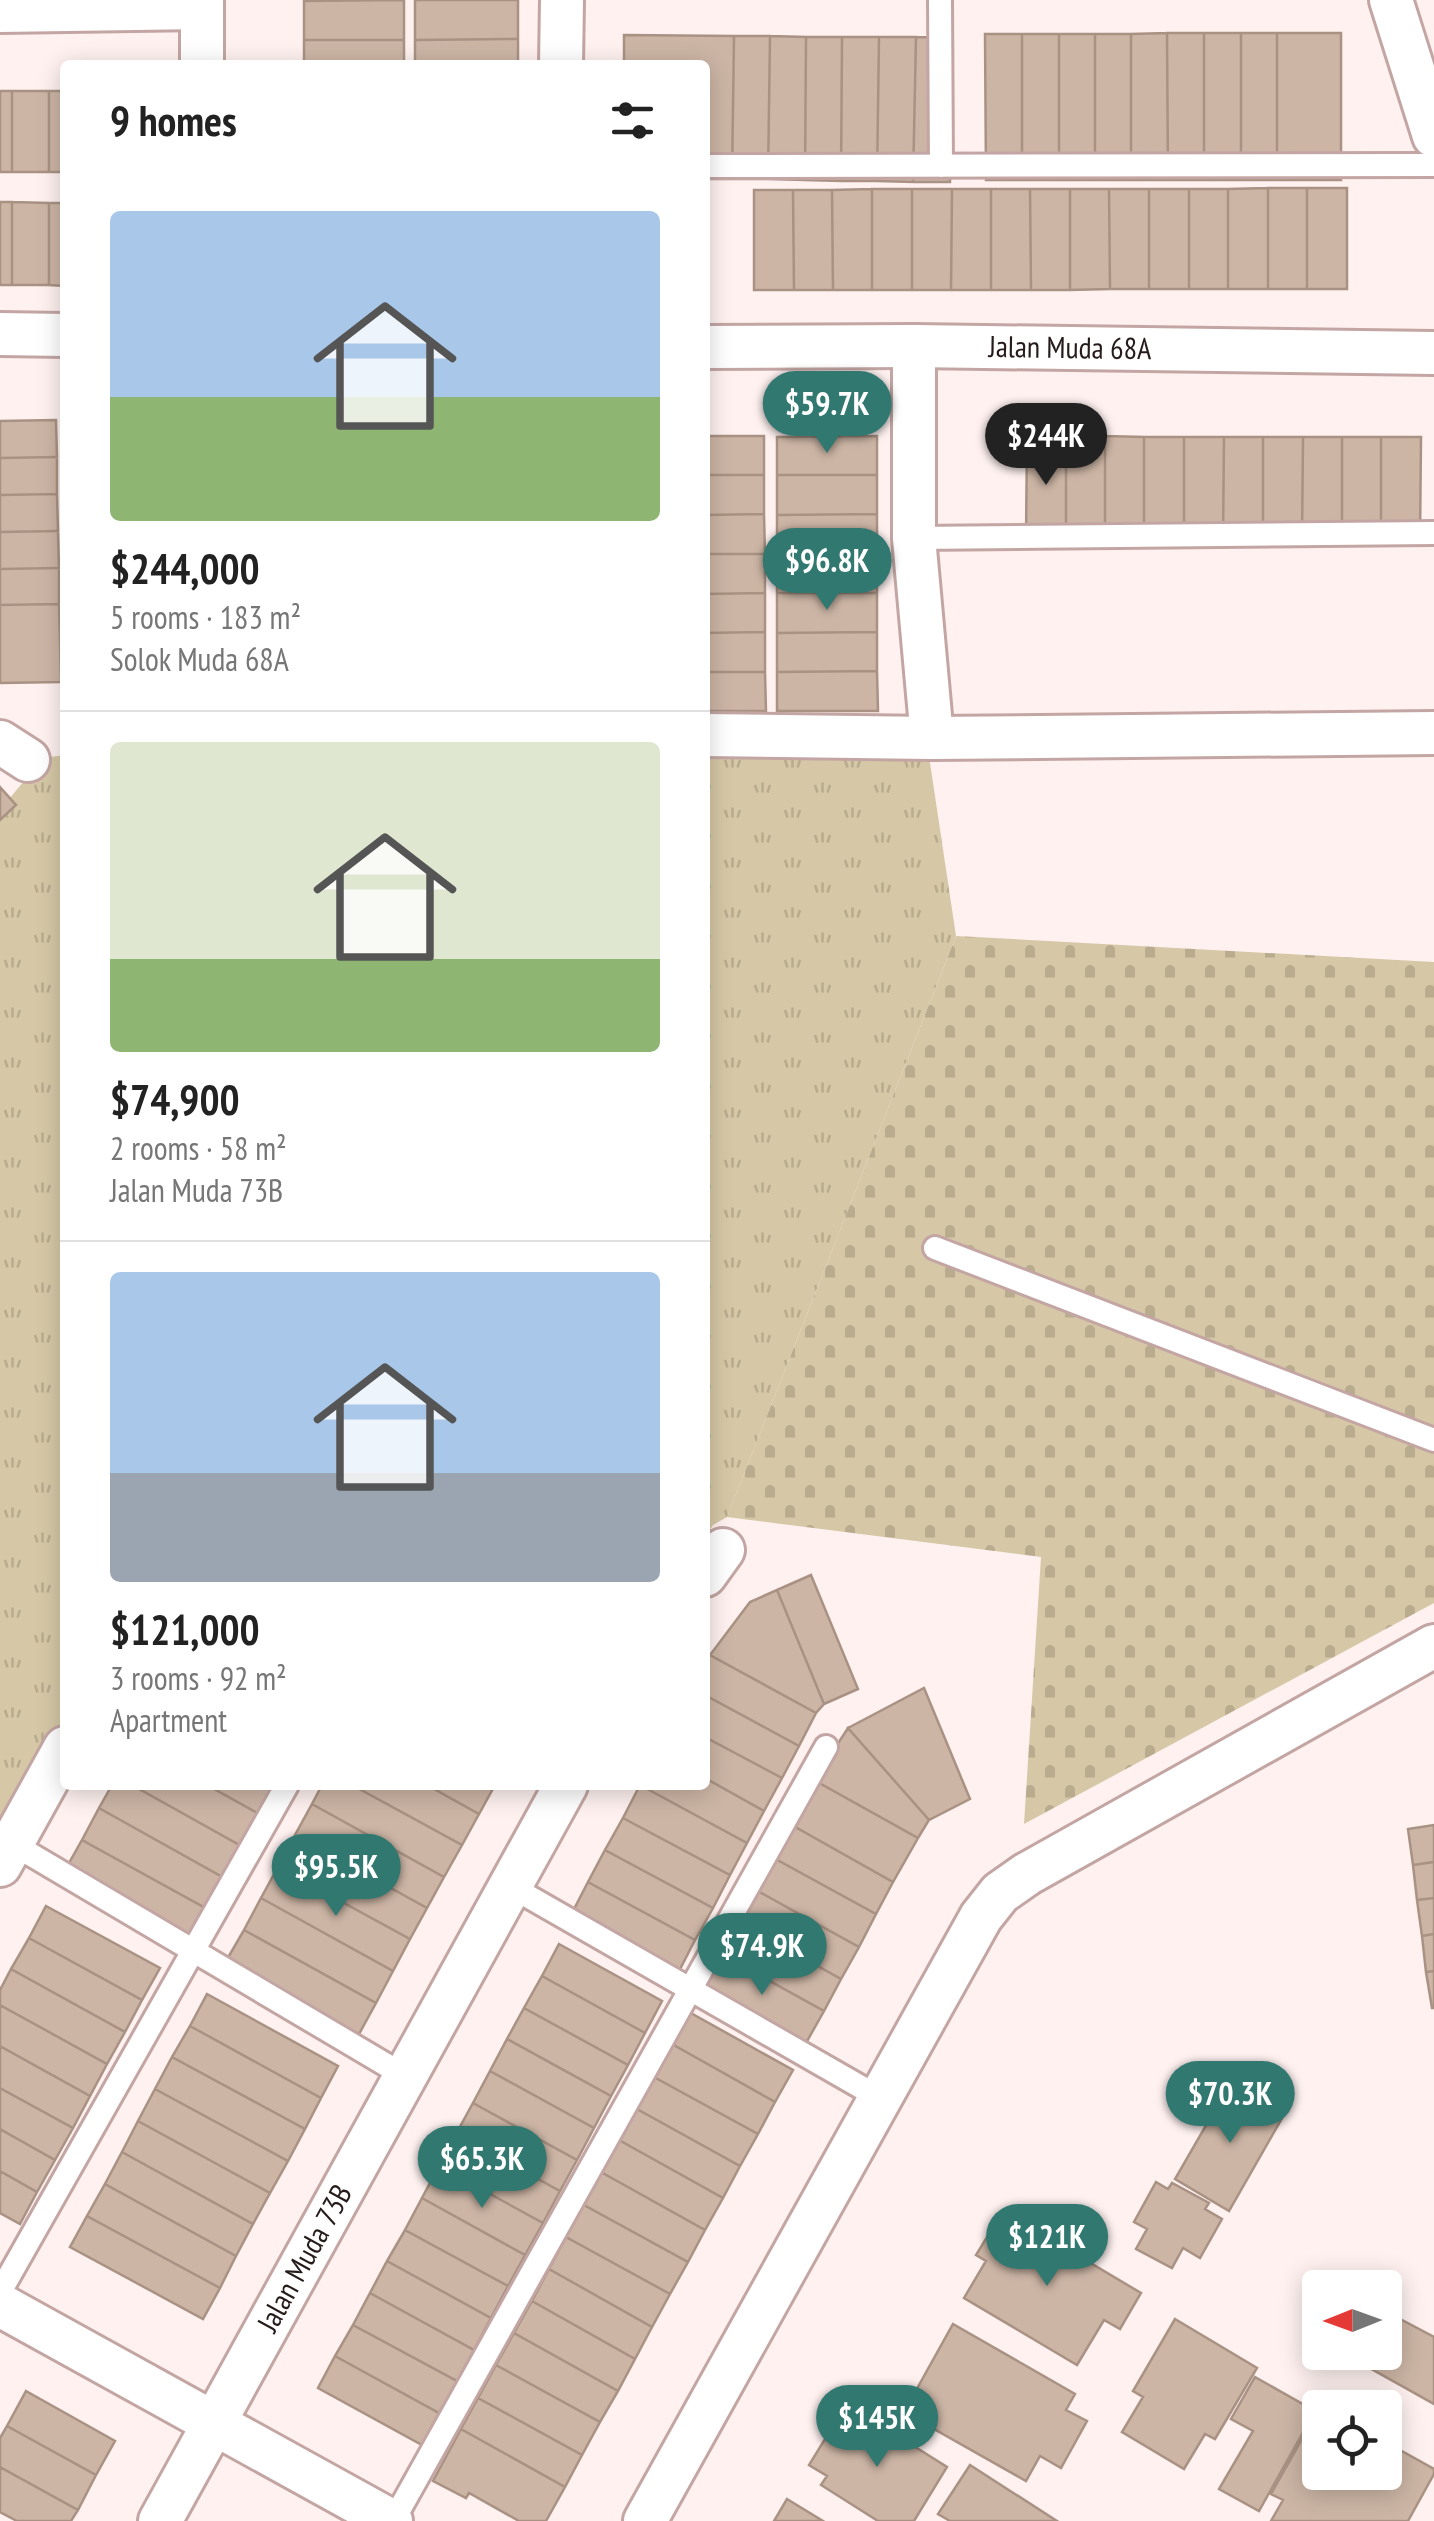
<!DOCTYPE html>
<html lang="en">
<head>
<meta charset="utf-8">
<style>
	body { margin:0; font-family:"PT Sans Narrow",sans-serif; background:#f2f2f2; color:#222; height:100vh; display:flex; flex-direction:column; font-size:38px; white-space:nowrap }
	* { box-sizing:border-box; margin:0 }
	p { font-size:32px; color:#767676 }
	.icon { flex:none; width:55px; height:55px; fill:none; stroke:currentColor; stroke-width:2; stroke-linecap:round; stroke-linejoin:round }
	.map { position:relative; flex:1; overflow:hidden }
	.panel { position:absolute; left:60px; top:60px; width:650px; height:1730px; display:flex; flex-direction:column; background:#fff; border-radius:10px; box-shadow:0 5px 25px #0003 }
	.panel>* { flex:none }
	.needle { width:65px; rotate:269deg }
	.tools { position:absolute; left:1302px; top:2270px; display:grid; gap:20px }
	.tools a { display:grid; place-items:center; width:100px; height:100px; border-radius:10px; background:#fff; box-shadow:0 5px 25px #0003; font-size:50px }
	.price { position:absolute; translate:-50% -85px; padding:0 22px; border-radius:35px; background:#307870; color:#fff; font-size:32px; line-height:65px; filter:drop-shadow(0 2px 5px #0008) }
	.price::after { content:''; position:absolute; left:50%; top:60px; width:30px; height:22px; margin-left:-15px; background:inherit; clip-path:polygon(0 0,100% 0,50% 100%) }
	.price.active { background:#222; color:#fff }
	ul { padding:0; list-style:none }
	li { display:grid; align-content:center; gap:20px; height:530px; padding:0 50px }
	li+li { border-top:2px solid #e0e0e0 }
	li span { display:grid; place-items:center; height:310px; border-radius:10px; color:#555 }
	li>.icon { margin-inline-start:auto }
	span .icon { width:180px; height:180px; fill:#fffc; stroke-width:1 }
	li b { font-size:42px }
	h2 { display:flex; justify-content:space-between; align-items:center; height:120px; padding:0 50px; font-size:42px }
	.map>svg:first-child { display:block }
</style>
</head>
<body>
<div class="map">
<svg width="1434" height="2521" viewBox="0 0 1434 2521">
	<defs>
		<pattern id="grass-tufts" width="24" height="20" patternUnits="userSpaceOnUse" patternTransform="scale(2.5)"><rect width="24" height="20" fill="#d6c8a6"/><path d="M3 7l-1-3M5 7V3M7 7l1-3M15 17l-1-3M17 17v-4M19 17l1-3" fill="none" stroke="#b8ab8e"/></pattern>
		<pattern id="cemetery-stones" width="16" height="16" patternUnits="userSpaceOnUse" patternTransform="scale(2.5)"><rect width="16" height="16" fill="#d6c8a6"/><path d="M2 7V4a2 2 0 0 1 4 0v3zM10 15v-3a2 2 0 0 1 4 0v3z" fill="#b8ab8e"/></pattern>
	</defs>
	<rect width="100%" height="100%" fill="#fef1f0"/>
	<path fill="url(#grass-tufts)" d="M705,736H926L956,936L727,1517L713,1525L705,1538Z
		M65,755V1724L0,1829V810L43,758Z"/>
	<path fill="url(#cemetery-stones)" d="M956,936L1434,962V1603L1024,1824L1041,1557L727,1517Z"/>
	<path fill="#ccb5a5" stroke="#a99283" stroke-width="2.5" d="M404,0V40H304V1Z
		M415,0H518V39L415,40Z
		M1167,33L1168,180H1131V34Z
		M1167,33H1204V180H1168Z
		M1204,33H1241V180H1204Z
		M1241,33H1277V180H1241Z
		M1277,33H1341V180H1277Z
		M985,34H1022V180H986Z
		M1022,34H1059V180H1022Z
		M1059,34H1095V180H1059Z
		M1095,34H1131V180H1095Z
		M624,35L734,36L732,179H705V65H624Z
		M734,36H770L768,179H732Z
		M770,36L806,37L805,180L768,179Z
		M806,37H842L841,181L805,180Z
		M842,37H879L877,181H841Z
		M879,37H916L913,182L877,181Z
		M916,37L952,38L950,182H913Z
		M518,39V65H415V40Z
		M304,40H404V65H304Z
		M0,91H12V172H0Z
		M12,91H49V172H12Z
		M49,91H65V172H49Z
		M1268,188H1307V289H1268Z
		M1268,188V289H1228V189Z
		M1307,188H1347V289H1307Z
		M872,189H912V290H872Z
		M872,189V290H833L832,190Z
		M912,189H952L951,290H912Z
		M952,189H991V290H951Z
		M991,189H1030L1031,290H991Z
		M1030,189H1070V290H1031Z
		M1070,189H1109L1110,289L1070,290Z
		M1109,189H1149V289H1110Z
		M1149,189H1189V289H1149Z
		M1189,189H1228V289H1189Z
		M754,190H793L794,290H754Z
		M793,190H832L833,290H794Z
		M0,202H12V285H0Z
		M12,202L49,203V285H12Z
		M49,203H65V286L49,285Z
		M56,420L57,457L0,458V421Z
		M705,436H764V475H705Z
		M877,436V475H777V437Z
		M1027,436H1066V539H1026Z
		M1066,436H1105V539H1066Z
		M1105,436L1144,437V539H1105Z
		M1144,437H1184V539H1144Z
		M1184,437H1224L1223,539H1184Z
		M1224,437H1263V539H1223Z
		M1263,437H1303L1302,540L1263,539Z
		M1303,437H1342V540H1302Z
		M1342,437H1381V540H1342Z
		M1381,437H1421L1420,540H1381Z
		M57,457V494L0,495V458Z
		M705,475H764V514L705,515Z
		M777,475H877V514L777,515Z
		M57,494L58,531L0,532V495Z
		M764,514L765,554H705V515Z
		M877,514V554H777V515Z
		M58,531L59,568L0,569V532Z
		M705,554H765V593L705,594Z
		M777,554H877V593H777Z
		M59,568V604L0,605V569Z
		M765,593V632L705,633V594Z
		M777,593H877V632L777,633Z
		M59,604L61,682L0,683V605Z
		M765,632V672H705V633Z
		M877,632V671L777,672V633Z
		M877,671L878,711H777V672Z
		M705,672H765L766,711H705Z
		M0,787L16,805L0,820Z
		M811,1575L858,1689L824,1704L777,1590Z
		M777,1590L824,1704L816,1713L710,1655L750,1602Z
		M710,1655L816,1713L799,1746L705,1695V1664Z
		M924,1688L970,1799L929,1820L848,1728Z
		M705,1695L799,1746L782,1778L705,1737Z
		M848,1728L929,1820L918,1838L814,1780Z
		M705,1737L782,1778L764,1811L705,1778Z
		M705,1778L764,1811L747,1843L640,1785H705Z
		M814,1780L918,1838L893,1882L790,1824Z
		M112,1785H132L243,1847L226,1879L99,1808Z
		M132,1785H207L261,1815L243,1847Z
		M207,1785H277L261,1815Z
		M322,1785H352L462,1845L444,1877L312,1804Z
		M352,1785H427L479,1814L462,1845Z
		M427,1785H495L479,1814Z
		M640,1785L747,1843L730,1875L623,1818Z
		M312,1804L444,1877L427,1908L295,1835Z
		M99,1808L226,1879L209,1910L82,1840Z
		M623,1818L730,1875L713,1908L605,1850Z
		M790,1824L893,1882L876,1914L772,1857Z
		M1434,1825V1862L1413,1865L1408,1829Z
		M295,1835L427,1908L410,1939L278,1867Z
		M82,1840L209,1910L191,1942L64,1872Z
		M605,1850L713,1908L695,1940L588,1882Z
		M772,1857L876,1914L859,1947L754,1889Z
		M1434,1862V1898L1417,1900L1413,1865Z
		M278,1867L410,1939L393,1971L261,1898Z
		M588,1882L695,1940L678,1973L571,1915Z
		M754,1889L859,1947L841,1979L737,1921Z
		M261,1898L393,1971L376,2003L244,1930Z
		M1434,1898V1934L1422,1936L1417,1900Z
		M46,1906L160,1968L142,2000L29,1938Z
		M737,1921L841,1979L824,2011L719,1953Z
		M244,1930L376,2003L359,2034L226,1961Z
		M1434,1934V1971L1426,1972L1422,1936Z
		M29,1938L142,2000L125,2032L11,1969Z
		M559,1944L662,2001L645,2033L542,1976Z
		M719,1953L824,2011L806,2043L701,1985Z
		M11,1969L125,2032L107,2064L0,2005V1990Z
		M1434,1971V2008H1432L1426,1972Z
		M542,1976L645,2033L628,2065L524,2008Z
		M207,1994L338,2066L321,2098L190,2026Z
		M0,2005L107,2064L90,2096L0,2046Z
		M524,2008L628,2065L611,2096L507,2039Z
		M689,2012L793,2070L775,2102L672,2044Z
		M190,2026L321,2098L305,2129L172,2057Z
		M507,2039L611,2096L594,2128L490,2071Z
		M672,2044L775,2102L758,2134L654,2077Z
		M0,2046L90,2096L73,2128L0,2088Z
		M172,2057L305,2129L288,2161L155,2089Z
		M490,2071L594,2128L577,2160L473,2103Z
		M654,2077L758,2134L740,2166L637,2109Z
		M1231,2082L1285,2113L1229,2211L1175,2179Z
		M0,2088L73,2128L55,2160L0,2129Z
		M155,2089L288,2161L270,2193L138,2121Z
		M473,2103L577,2160L560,2191L456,2134Z
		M637,2109L740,2166L723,2198L619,2140Z
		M138,2121L270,2193L253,2224L122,2152Z
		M0,2129L55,2160L37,2192L0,2171Z
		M456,2134L560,2191L543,2223L439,2166Z
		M619,2140L723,2198L705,2230L601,2172Z
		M122,2152L253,2224L236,2256L105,2184Z
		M439,2166L543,2223L525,2255L422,2198Z
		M0,2171L37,2192L20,2224L0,2213Z
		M601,2172L705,2230L688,2262L584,2205Z
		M1156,2182L1168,2189L1172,2183L1209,2203L1205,2209L1222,2219L1200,2258L1183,2248L1172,2268L1136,2249L1147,2229L1134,2222Z
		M105,2184L236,2256L220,2288L87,2216Z
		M422,2198L525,2255L508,2286L405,2230Z
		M584,2205L688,2262L670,2294L566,2237Z
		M1003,2211L1141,2293L1120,2329L1104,2320L1077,2365L964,2298L986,2261L976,2255Z
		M87,2216L220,2288L203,2319L70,2247Z
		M405,2230L508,2286L491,2318L387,2261Z
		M566,2237L670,2294L652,2327L549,2269Z
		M387,2261L491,2318L474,2350L370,2293Z
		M549,2269L652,2327L635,2359L532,2301Z
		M370,2293L474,2350L457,2381L353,2325Z
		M532,2301L635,2359L618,2391L514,2333Z
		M1385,2311L1434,2337V2404L1341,2352H1385Z
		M1175,2319L1257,2368L1215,2439L1205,2434L1184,2469L1122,2432L1143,2397L1133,2391Z
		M953,2324L1075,2394L1066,2410L1087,2421L1061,2468L1040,2456L1026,2481L904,2412Z
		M353,2325L457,2381L439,2413L335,2356Z
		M514,2333L618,2391L600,2422L496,2365Z
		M335,2356L439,2413L422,2445L318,2388Z
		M496,2365L600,2422L582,2455L478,2398Z
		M1255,2377L1315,2411L1259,2511L1219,2489L1253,2431L1231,2419Z
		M26,2391L115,2441L96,2475L7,2426Z
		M478,2398L582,2455L565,2487L461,2429Z
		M841,2413L858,2424L864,2415L947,2467L914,2521H878L821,2485L827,2476L809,2465Z
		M7,2426L96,2475L78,2510L0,2467V2438Z
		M461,2429L565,2487L546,2521H519L469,2493L466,2498L433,2481Z
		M1305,2434L1320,2443V2472H1372L1382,2478L1398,2449L1434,2469V2474L1408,2521H1271L1283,2500L1271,2494Z
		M970,2465L1057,2521H950L938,2514Z
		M0,2467L78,2510L71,2521H17L0,2512Z
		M787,2499L823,2521H774Z"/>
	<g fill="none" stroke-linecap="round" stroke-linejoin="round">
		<defs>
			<path id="lane" d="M940,0L941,166
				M705,166L1434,165
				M914,538L1434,533
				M935,1248L1434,1440
				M13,1844L405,2076
				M510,1886L880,2098
				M0,2292L287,1785
				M393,2521L826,1747"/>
			<g id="street">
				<path d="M1391,0L1434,136"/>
				<path d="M0,11L202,8"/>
				<path d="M202,65V0"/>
				<path d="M561,65L562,0"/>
				<path d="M0,334L65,335"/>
				<path d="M914,346V538L932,738"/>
				<path id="s1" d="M705,347L914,346L1434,353"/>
				<path d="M705,735L932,738L1434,733"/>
				<path d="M0,742L28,760"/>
				<path d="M705,1575L723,1550"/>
				<path d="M0,1865L65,1748"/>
				<path d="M0,2305L391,2521"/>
				<path id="s2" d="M160,2521L566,1785"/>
				<path d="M645,2521L981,1917L1000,1893L1027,1874L1434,1646"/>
			</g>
		</defs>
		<use href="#lane" stroke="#c3a6a3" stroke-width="28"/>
		<use href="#street" stroke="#c3a6a3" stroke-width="48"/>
		<use href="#lane" stroke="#fff" stroke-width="22"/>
		<use href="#street" stroke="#fff" stroke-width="42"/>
	</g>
	<g text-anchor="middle" stroke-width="8" stroke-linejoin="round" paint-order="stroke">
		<g font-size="30" fill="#251b1a" stroke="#fff">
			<text dy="10" stroke="none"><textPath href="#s1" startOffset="365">Jalan Muda 68A</textPath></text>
			<text dy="10" stroke="none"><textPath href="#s2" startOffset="300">Jalan Muda 73B</textPath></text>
		</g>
	</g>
</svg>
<div class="tools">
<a><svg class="needle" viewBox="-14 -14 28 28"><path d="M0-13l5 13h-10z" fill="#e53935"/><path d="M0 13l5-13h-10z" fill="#767676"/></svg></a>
<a><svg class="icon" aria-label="locate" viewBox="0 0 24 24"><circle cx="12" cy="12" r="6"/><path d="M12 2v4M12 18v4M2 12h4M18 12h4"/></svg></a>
</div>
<b class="price" style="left:827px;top:456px">$59.7K</b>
<b class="price active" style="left:1046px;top:488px">$244K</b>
<b class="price" style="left:827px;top:613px">$96.8K</b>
<b class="price" style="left:336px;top:1919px">$95.5K</b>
<b class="price" style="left:762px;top:1998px">$74.9K</b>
<b class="price" style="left:1230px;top:2146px">$70.3K</b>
<b class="price" style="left:482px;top:2211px">$65.3K</b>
<b class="price" style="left:1047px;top:2289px">$121K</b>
<b class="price" style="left:877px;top:2470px">$145K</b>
<section class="panel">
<h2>9 homes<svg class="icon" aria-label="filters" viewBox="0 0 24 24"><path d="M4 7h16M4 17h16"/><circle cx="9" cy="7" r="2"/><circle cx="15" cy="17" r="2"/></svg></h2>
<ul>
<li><span style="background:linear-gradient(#a9c7e8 60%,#8fb573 0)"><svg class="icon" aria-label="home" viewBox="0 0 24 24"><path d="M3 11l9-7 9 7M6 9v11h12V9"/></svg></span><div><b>$244,000</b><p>5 rooms · 183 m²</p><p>Solok Muda 68A</p></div></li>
<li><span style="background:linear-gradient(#dfe7d0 70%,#8fb573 0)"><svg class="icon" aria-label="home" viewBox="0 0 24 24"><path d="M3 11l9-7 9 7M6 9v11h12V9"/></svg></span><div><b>$74,900</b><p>2 rooms · 58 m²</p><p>Jalan Muda 73B</p></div></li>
<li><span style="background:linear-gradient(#a9c7e8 65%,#9aa5b1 0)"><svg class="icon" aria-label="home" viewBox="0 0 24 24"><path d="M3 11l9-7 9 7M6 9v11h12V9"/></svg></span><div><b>$121,000</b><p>3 rooms · 92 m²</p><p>Apartment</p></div></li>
</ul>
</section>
</div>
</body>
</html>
